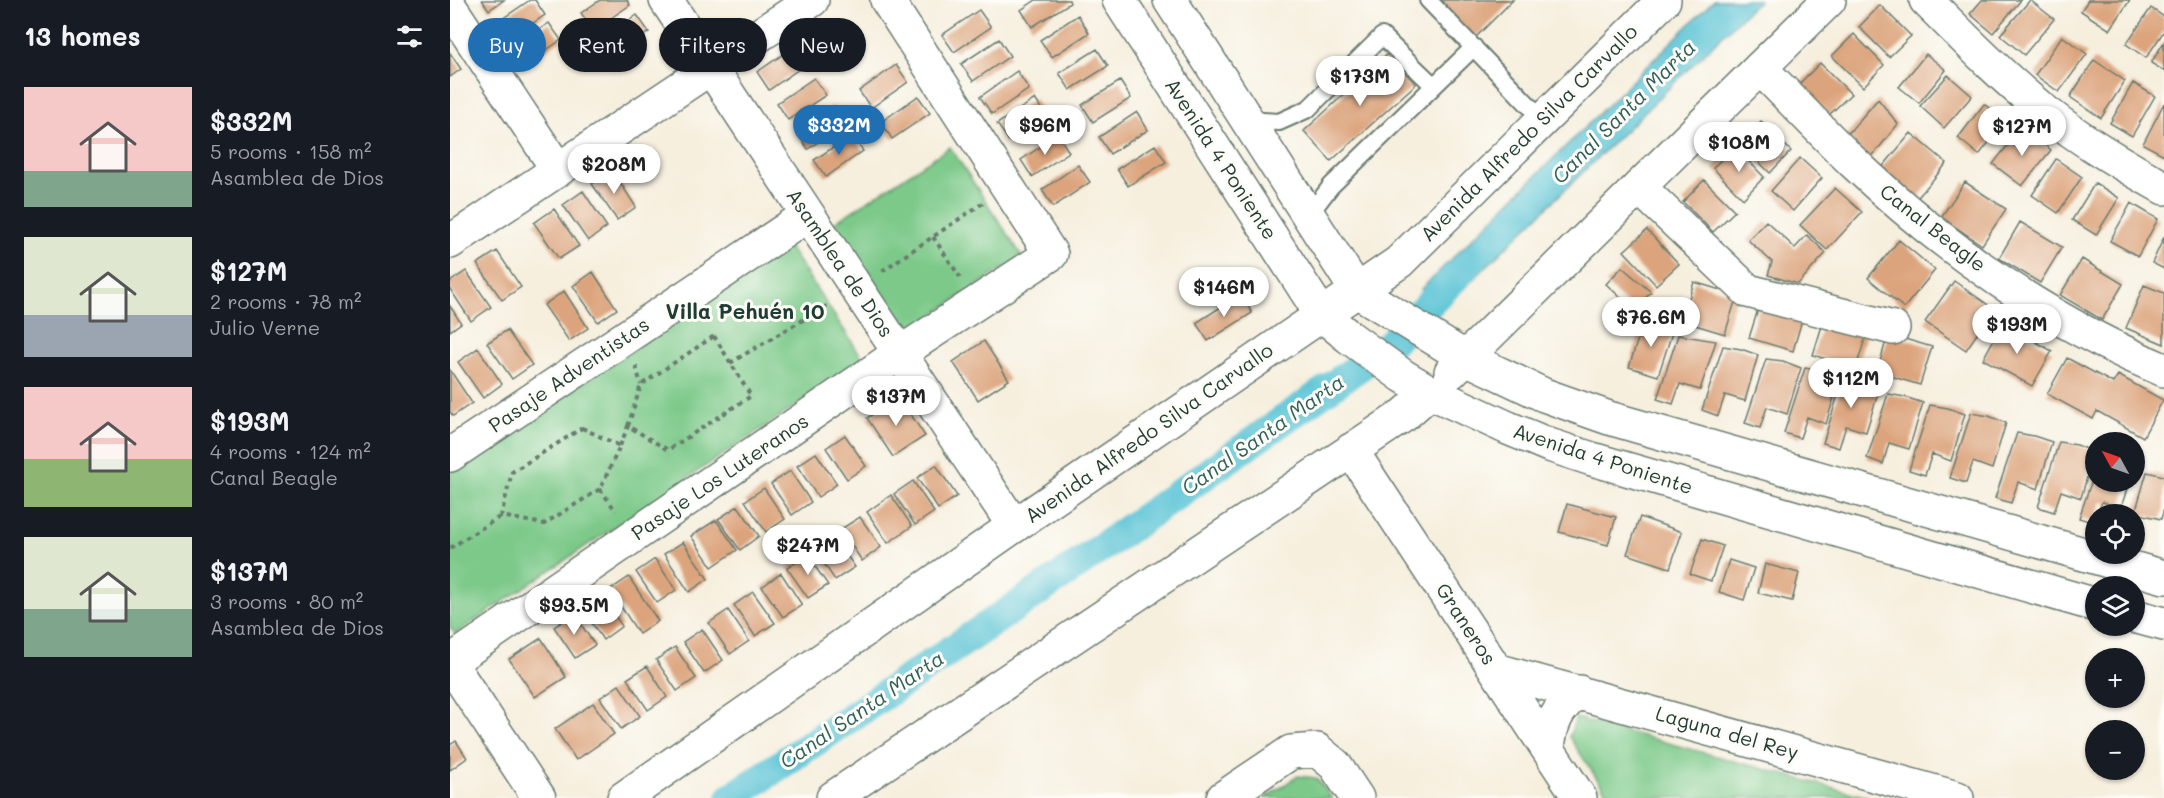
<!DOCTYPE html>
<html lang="en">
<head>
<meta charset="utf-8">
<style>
	body { margin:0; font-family:Mali,sans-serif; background:#242831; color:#f1f3f6; height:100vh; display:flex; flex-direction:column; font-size:22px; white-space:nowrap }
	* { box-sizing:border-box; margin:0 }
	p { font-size:20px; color:#9ea1a6 }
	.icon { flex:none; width:33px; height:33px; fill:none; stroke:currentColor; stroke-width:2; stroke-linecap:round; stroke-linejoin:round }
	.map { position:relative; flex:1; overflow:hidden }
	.panel { display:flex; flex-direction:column; background:#171b24; width:450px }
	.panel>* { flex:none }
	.banner { position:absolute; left:18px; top:18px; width:570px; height:54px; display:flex; gap:12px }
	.needle { width:39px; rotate:310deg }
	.tools { position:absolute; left:1635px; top:432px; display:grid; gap:12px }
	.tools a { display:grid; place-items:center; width:60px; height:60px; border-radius:50%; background:#171b24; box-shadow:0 2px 4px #0004; font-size:30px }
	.price { position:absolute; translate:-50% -51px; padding:0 14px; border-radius:21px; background:#fff; color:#222; font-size:20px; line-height:39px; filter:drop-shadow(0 2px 3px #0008) }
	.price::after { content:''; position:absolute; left:50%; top:36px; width:18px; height:14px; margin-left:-9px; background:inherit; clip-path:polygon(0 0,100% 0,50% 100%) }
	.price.on { background:#1f6fb2; color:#fff }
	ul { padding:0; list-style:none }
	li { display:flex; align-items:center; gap:18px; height:150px; padding:0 24px }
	li span { display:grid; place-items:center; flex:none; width:168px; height:120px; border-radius:0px; color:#555 }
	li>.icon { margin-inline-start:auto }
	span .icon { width:72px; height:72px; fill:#fffc; stroke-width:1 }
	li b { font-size:26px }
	h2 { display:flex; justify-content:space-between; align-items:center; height:72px; padding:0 24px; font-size:26px }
	.pill { padding:0 21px; border-radius:27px; background:#171b24; box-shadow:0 2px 4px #0004; font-size:21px; line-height:54px }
	.pill.on { background:#1f6fb2; color:#fff }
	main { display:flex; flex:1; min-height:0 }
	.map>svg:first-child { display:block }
</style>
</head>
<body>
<main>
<section class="panel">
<h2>13 homes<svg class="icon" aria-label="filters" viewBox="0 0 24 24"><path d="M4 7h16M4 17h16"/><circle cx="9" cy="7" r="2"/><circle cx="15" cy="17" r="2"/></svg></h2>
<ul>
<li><span style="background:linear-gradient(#f6c9c9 70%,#7fa58c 0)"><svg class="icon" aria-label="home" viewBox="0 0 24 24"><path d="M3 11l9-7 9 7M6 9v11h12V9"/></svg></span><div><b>$332M</b><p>5 rooms · 158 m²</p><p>Asamblea de Dios</p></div></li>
<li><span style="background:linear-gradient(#dfe7d0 65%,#9aa5b1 0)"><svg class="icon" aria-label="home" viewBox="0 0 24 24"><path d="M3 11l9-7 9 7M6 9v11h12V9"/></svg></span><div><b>$127M</b><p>2 rooms · 78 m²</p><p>Julio Verne</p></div></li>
<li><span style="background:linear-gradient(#f6c9c9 60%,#8fb573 0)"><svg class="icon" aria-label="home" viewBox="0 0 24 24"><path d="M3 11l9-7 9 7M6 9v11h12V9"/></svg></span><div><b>$193M</b><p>4 rooms · 124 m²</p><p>Canal Beagle</p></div></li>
<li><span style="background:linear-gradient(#dfe7d0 60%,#7fa58c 0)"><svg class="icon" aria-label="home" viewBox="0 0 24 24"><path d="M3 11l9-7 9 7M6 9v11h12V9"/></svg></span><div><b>$137M</b><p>3 rooms · 80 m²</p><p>Asamblea de Dios</p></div></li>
</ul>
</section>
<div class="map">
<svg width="1714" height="798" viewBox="0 0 1714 798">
	<rect width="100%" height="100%" fill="#fdfcf7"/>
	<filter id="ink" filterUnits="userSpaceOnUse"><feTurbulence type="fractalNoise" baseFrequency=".0167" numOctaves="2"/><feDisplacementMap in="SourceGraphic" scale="12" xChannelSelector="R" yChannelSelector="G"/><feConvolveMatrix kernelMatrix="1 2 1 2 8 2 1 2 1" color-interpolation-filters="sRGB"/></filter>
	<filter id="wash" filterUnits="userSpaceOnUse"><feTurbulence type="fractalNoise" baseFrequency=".008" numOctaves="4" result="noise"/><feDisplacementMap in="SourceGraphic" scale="24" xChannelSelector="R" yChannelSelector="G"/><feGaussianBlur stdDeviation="1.35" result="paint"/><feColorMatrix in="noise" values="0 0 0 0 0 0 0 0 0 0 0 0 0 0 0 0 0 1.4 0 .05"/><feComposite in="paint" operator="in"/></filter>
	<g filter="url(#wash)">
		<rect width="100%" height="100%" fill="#f6efde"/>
		<path fill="#7bc989" stroke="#4d835e" stroke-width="1.5" d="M500,147L572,256L455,333L384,223Z
			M338,246L414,360L5,634L0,627V470Z
			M1126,718L1421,798H1160L1119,737Z
			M848,776L866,778L882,798H814Z"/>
		<path fill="#5bc4d6" stroke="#3d8085" stroke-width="1.5" d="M1264,0H1309L998,304L971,289Z"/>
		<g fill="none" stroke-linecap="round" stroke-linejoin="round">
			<path stroke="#5bc4d6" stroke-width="30" d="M281,798L617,572L936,348L1013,269"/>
		</g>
		<g id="blocks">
			<path fill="#dca47d" d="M32,0H54L39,10Z
				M80,0H85L95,15L58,40L46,23Z
				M150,0H177L180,5L143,30L131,13Z
				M586,0H619L620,3L582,27L571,10Z
				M983,0H1063L1023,40Z
				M1532,0H1571L1543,33L1520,14Z
				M1580,0L1604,19L1574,55L1550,35Z
				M1638,0H1680L1660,30L1631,11Z
				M1430,5L1461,36L1439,57L1409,27Z
				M1701,8L1714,17V31L1696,58L1676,44Z
				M529,10L541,27L504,52L492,35Z
				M187,15L199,32L161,58L150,41Z
				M628,15L639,33L602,57L590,40Z
				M99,23L111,40L74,65L62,48Z
				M1404,34L1434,65L1413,87L1382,56Z
				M1612,36L1637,54L1609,92L1585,75Z
				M549,39L560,56L523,81L511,64Z
				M1714,42V71L1701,63Z
				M344,47L356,64L319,90L307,72Z
				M647,49L658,66L620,90L609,73Z
				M0,53L11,69L0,77Z
				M938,54L966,84L881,161L854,131Z
				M1476,54L1496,70L1469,103L1449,87Z
				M1644,60L1675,81L1651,118L1620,97Z
				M1370,63L1401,94L1379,115L1349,84Z
				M446,65L458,82L421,108L409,91Z
				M567,71L579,89L542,114L530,97Z
				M1498,75L1522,96L1494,128L1470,106Z
				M364,78L376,95L338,120L327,103Z
				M670,81L681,98L643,122L632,105Z
				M1683,83L1705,96L1682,136L1660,123Z
				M468,96L480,113L442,139L431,122Z
				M585,99L596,116L559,141L547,124Z
				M1428,99L1448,124L1420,159L1395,137Z
				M1714,103V155L1693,144Z
				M1534,104L1556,121L1529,155L1508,138Z
				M383,106L395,123L358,149L346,132Z
				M687,112L698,130L660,154L649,137Z
				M1311,121L1341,151L1320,173L1289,142Z
				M1572,127L1601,150L1572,186L1543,164Z
				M1461,133L1497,163L1465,201L1429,171Z
				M402,135L413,151L376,177L364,160Z
				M608,135L619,152L582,177L571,160Z
				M705,145L716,162L678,186L667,169Z
				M1284,146L1314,177L1293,199L1263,168Z
				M1350,158L1372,178L1343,211L1321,191Z
				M1606,159L1632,177L1608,213L1582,195Z
				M628,165L640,182L603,207L592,190Z
				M162,170L186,207L167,220L142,184Z
				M1254,180L1285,211L1263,232L1233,202Z
				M1515,182L1556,209L1532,245L1491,217Z
				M1645,183L1669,198L1646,235L1622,220Z
				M1385,188L1412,212L1377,250L1350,225Z
				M133,191L157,227L138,241L113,205Z
				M1681,203L1708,219L1688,256L1660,241Z
				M104,209L129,246L109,259L84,223Z
				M1316,221L1345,248L1357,235L1376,253L1348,284L1318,275L1322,262L1298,240Z
				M1570,222L1612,247L1590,283L1549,258Z
				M1197,230L1229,264L1206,285L1174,251Z
				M1714,237V269L1702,263Z
				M1449,240L1485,270L1454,308L1418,278Z
				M47,251L71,287L52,300L27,264Z
				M1632,259L1673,284L1652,320L1610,295Z
				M1172,267L1201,292L1184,310L1156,284Z
				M16,271L41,307L21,321L0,289V282Z
				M143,272L167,309L148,322L123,286Z
				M1504,281L1544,309L1516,350L1475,322Z
				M1244,282L1287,295L1275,334L1232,321Z
				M1694,285L1714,293V344L1676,328Z
				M114,291L138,328L119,341L94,305Z
				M791,294L802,313L758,341L746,323Z
				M1311,300L1354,313L1343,351L1299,338Z
				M0,306L11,323L0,331Z
				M1375,316L1418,329L1406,368L1363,355Z
				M1194,320L1223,330L1208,376L1179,367Z
				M1553,323L1602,351L1582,386L1533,359Z
				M57,330L82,365L62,379L37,343Z
				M1438,334L1482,347L1470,385L1427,372Z
				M1228,335L1266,341L1250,390L1230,384L1223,404L1207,399Z
				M534,341L559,380L528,400L503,362Z
				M1273,346L1291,349L1308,355L1295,401L1275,395L1268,416L1252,410Z
				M28,348L52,384L33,398L8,362Z
				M1617,358L1663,383L1668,375L1713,400L1693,437L1647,411L1643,419L1597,394Z
				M1316,359L1333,361L1351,368L1337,414L1317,407L1310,428L1295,423Z
				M1355,368L1372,371L1390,377L1376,424L1357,417L1350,438L1334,433Z
				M0,370L22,403L3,416L0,412Z
				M1394,376L1430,387L1416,432L1396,426L1389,448L1373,443Z
				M1438,394L1455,397L1473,403L1459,449L1439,443L1433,464L1417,458Z
				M449,397L475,436L443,457L417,418Z
				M1480,405L1498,408L1515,414L1501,461L1482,454L1475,475L1459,470Z
				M1521,413L1539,416L1556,423L1542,469L1523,462L1516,483L1500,478Z
				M1567,433L1584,436L1602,442L1588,489L1568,482L1561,503L1545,498Z
				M395,435L416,466L397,479L376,448Z
				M1609,442L1627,445L1644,452L1631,498L1611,491L1604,512L1588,507Z
				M366,453L387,484L368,497L347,466Z
				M486,465L507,496L488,509L467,478Z
				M1646,468V482H1679L1671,508L1652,502L1647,514H1646L1645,523L1629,518Z
				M340,471L361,502L342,515L321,484Z
				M1697,472L1714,476V509L1711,519L1685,513Z
				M463,481L484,512L465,525L444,494Z
				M314,488L335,519L316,532L295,501Z
				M441,495L462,526L438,543L417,512Z
				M1117,504L1166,517L1158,545L1109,532Z
				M288,506L309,536L290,550L268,519Z
				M410,517L431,547L412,561L391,529Z
				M1190,517L1232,532L1220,568L1177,554Z
				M266,520L287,550L262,567L241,536Z
				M383,536L405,567L385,580L364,549Z
				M1252,539L1273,546L1261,581L1240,574Z
				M233,542L258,579L239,592L214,554Z
				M357,555L378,585L358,598L337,568Z
				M205,559L226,590L207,603L186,572Z
				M1279,560L1304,568L1294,600L1269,592Z
				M1315,564L1349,573L1342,601L1308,593Z
				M331,573L352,605L333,617L312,587Z
				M179,577L208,621L189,634L160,590Z
				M303,592L325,623L305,636L284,605Z
				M151,596L172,626L153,640L132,608Z
				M278,610L299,641L280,654L259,623Z
				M124,614L145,645L125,658L104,627Z
				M252,629L273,660L254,673L233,642Z
				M91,638L116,677L85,697L59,659Z
				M225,647L246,678L227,691L206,660Z
				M197,666L217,697L198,710L177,679Z
				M169,685L190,716L171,729L150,698Z
				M143,703L164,734L126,760L105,729Z
				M6,741L17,758L0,770V745Z"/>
		</g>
	</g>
	<g filter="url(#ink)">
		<use href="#blocks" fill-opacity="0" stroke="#6a7b70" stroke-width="1.5"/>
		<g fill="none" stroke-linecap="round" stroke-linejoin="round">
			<defs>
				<path id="service" d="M978,0L1093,120
					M797,120L829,122L858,109L932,36L984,86
					M858,216L881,186L1024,47"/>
				<path id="minor" d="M216,0L564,526
					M1476,0C1515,39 1554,79 1597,113C1634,142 1674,165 1714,188
					M0,7L108,170
					M1310,68C1341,99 1371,131 1403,162C1493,248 1599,322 1714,370
					M1189,187L1298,291L1443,328
					M0,242L362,0
					M901,450L1130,798
					M0,455L358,215
					M0,662L450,353L601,254L437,0
					M0,663L89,798
					M1046,670L1507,798
					M1098,749C1100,724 1108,706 1129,692
					M383,798L954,415L980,392
					M773,798L841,752L867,750L885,765L907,798"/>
				<path id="tertiary" d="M669,0L871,314L899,337L953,376L980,392L1058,428L1099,445L1142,459L1646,605
					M720,0L907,291L1016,358L1094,395L1159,418L1714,577
					M1001,372L1379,0
					M1684,616L1714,624
					M174,798L564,526L949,262L1214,0"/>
			</defs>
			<use href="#service" stroke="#6a7b70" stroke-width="20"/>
			<use href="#minor" stroke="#6a7b70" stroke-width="36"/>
			<use href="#tertiary" stroke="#6a7b70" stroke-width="36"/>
			<path stroke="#6a7b70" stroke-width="4" stroke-dasharray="4.5 4.5" stroke-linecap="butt" d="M483,237L510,277
				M432,271L533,203
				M264,336L301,396L218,450L178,426L191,385Z
				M280,363L380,304
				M186,366L191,385
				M132,428L170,446L150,489L94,524L51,516L62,472Z
				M170,446L178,426
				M150,489L166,511
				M0,548L51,516"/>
			<use href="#service" stroke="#fff" stroke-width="16"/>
			<use href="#minor" stroke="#fff" stroke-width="33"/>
			<use href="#tertiary" stroke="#fff" stroke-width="33"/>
		</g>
	</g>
	<g text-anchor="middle" stroke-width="6" stroke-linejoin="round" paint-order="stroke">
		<g font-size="20" fill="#1f3d34" stroke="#fdfcf7">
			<text transform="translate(1079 133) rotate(-45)" y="7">Avenida Alfredo Silva Carvallo</text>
			<text transform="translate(771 159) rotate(57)" y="7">Avenida 4 Poniente</text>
			<text transform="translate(1483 228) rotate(38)" y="7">Canal Beagle</text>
			<text transform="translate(390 263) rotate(56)" y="7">Asamblea de Dios</text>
			<text transform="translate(119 375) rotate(-34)" y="7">Pasaje Adventistas</text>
			<text transform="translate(699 433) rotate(-35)" y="7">Avenida Alfredo Silva Carvallo</text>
			<text transform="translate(1153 459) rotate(18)" y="7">Avenida 4 Poniente</text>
			<text transform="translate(270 477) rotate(-34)" y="7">Pasaje Los Luteranos</text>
			<text transform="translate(1016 624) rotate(57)" y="7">Graneros</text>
			<text transform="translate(1277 733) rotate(16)" y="7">Laguna del Rey</text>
		</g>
		<g font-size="21" font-style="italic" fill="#2e5f5c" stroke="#fdfcf7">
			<text transform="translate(1174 112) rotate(-45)" y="7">Canal Santa Marta</text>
			<text transform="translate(813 435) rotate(-35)" y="7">Canal Santa Marta</text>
			<text transform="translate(412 710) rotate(-34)" y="7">Canal Santa Marta</text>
		</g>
		<g font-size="21" font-weight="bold" fill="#1f3d34" stroke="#fdfcf7">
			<text x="295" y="319">Villa Pehuén 10</text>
		</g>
	</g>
</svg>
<div class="tools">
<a><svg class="needle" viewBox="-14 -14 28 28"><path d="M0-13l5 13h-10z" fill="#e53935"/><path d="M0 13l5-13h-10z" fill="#9ea1a6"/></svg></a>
<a><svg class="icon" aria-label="locate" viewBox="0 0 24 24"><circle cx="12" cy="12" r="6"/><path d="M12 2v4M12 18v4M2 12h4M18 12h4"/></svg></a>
<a><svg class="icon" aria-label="layers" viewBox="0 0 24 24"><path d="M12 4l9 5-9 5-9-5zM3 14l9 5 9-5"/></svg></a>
<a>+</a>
<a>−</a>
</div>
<b class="price" style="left:910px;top:107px">$173M</b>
<b class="price on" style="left:389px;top:156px">$332M</b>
<b class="price" style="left:595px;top:156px">$96M</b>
<b class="price" style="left:1572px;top:157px">$127M</b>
<b class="price" style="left:1289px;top:173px">$108M</b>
<b class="price" style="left:164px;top:195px">$208M</b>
<b class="price" style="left:774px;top:318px">$146M</b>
<b class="price" style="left:1201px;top:348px">$76.6M</b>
<b class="price" style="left:1567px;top:355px">$193M</b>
<b class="price" style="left:1401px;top:409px">$112M</b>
<b class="price" style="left:446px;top:427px">$137M</b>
<b class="price" style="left:358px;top:576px">$247M</b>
<b class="price" style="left:124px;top:636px">$93.5M</b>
<div class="banner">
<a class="pill on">Buy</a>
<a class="pill">Rent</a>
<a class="pill">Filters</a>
<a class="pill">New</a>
</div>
</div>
</main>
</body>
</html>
